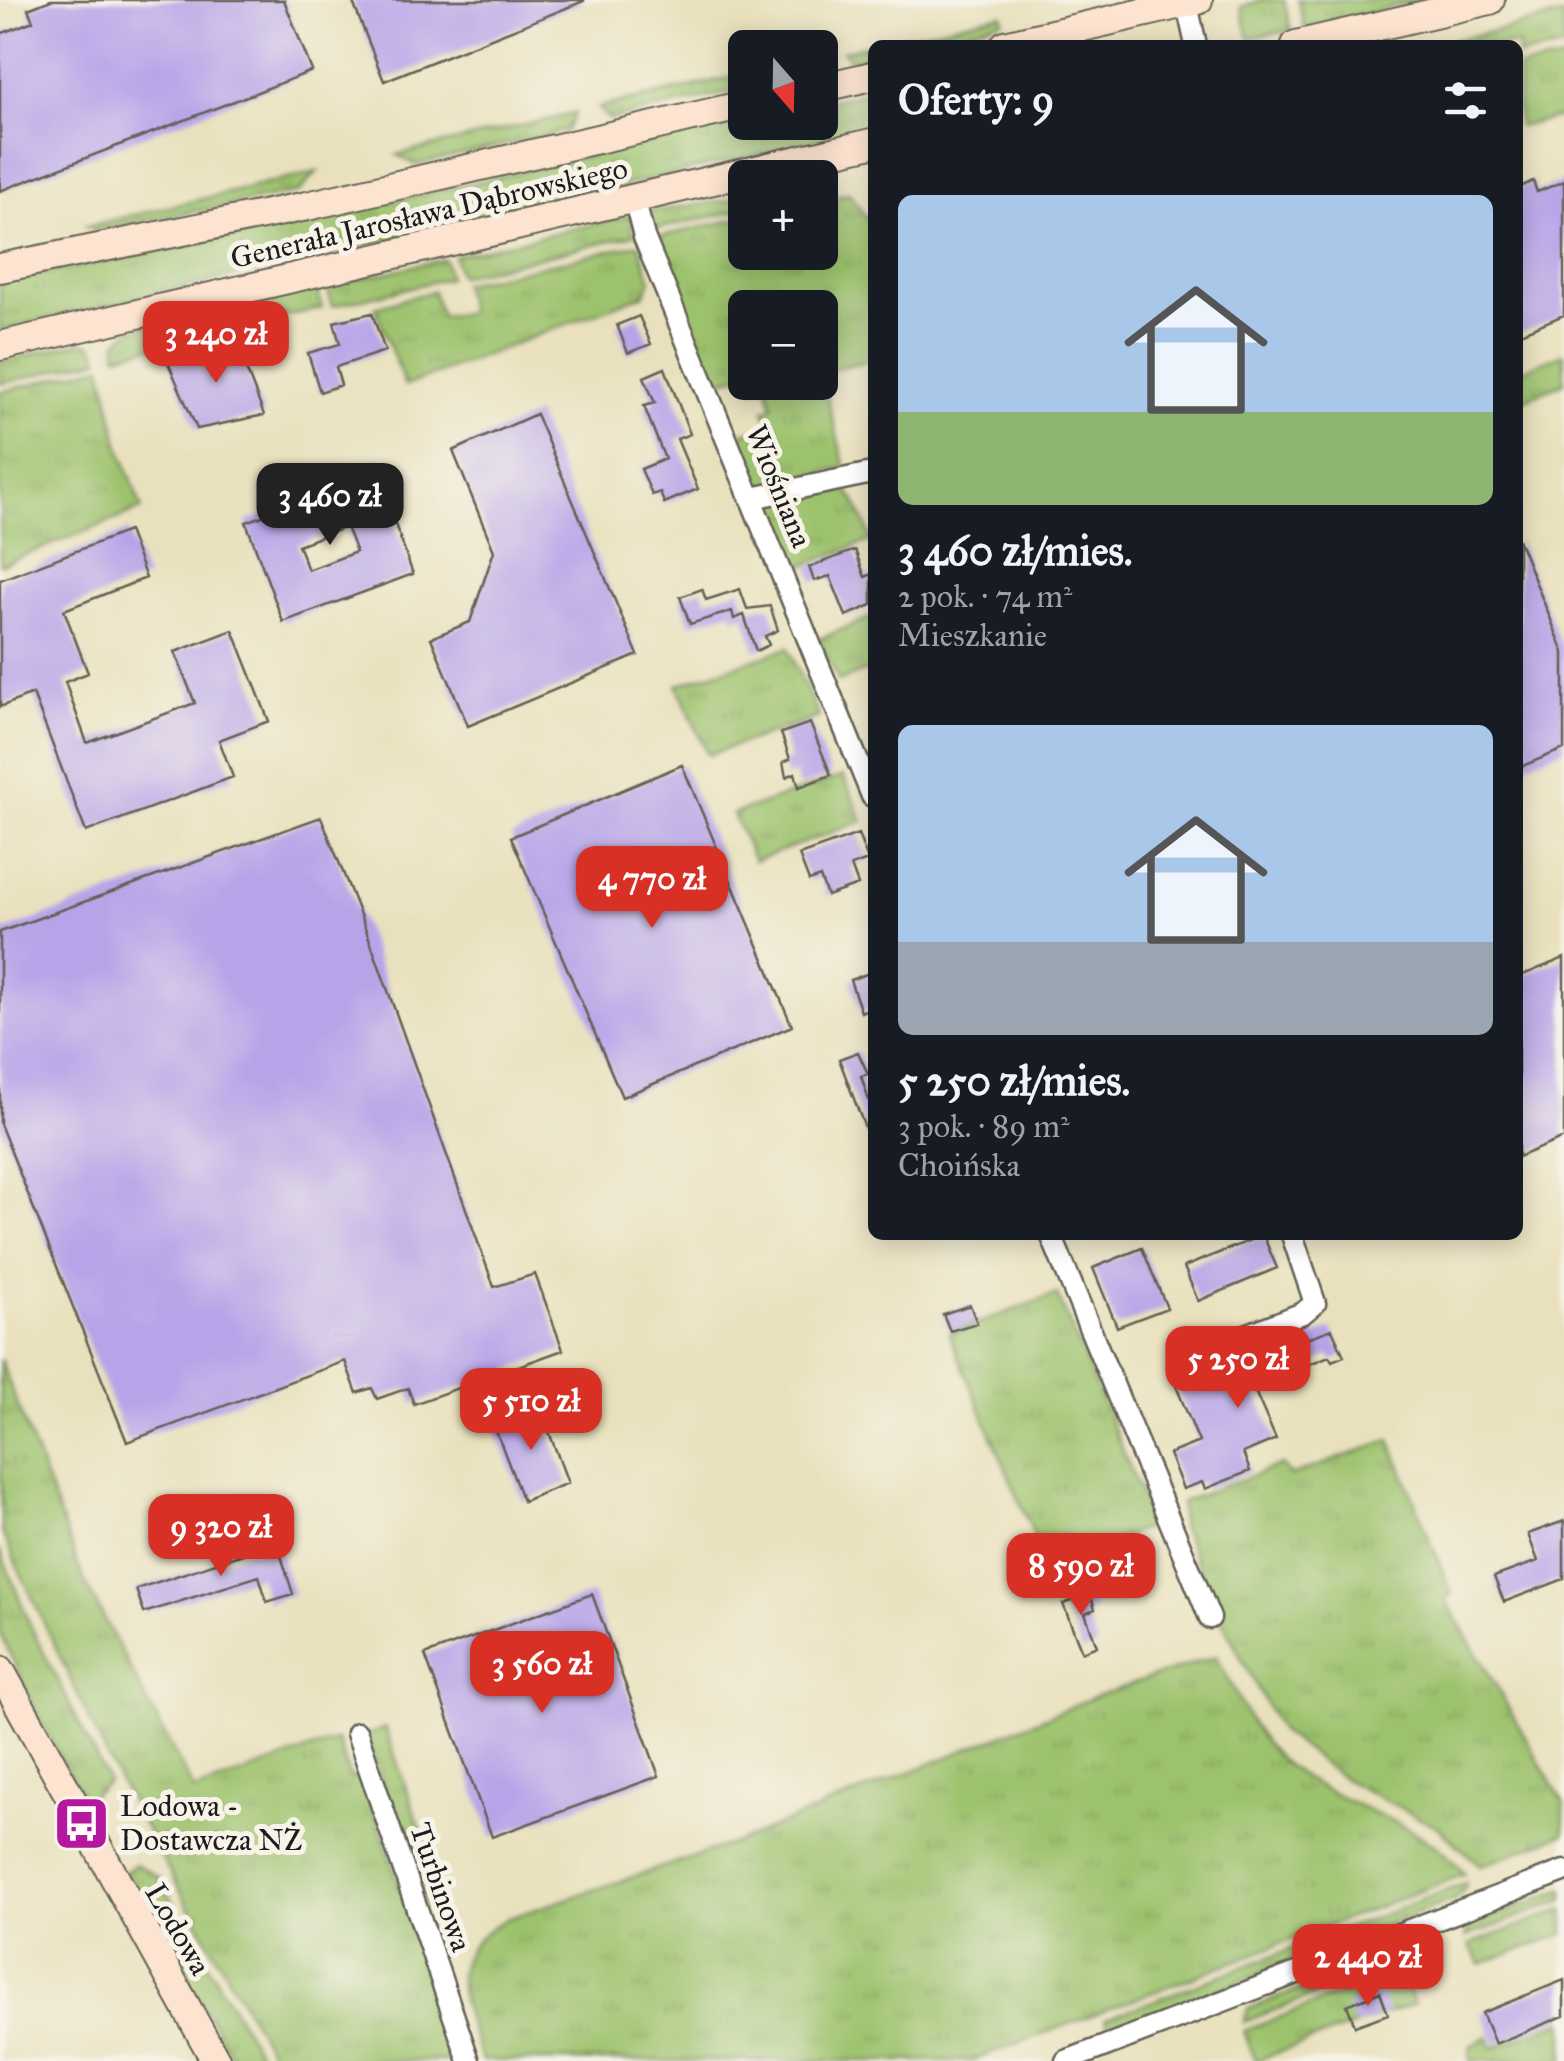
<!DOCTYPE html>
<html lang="pl">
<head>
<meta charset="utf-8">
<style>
	body { margin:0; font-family:"IM FELL Great Primer",serif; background:#242831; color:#f1f3f6; height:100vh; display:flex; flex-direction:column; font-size:38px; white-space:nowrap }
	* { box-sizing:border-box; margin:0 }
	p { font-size:32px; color:#9ea1a6 }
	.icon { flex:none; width:55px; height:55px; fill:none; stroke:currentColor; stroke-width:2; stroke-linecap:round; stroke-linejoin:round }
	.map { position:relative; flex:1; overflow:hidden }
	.panel { position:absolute; left:868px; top:40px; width:655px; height:1200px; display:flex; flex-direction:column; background:#171b24; border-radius:15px; box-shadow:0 5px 25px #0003 }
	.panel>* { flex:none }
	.needle { width:65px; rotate:160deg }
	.tools { position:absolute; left:728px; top:30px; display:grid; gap:20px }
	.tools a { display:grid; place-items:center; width:110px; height:110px; border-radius:15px; background:#171b24; box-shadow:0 5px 25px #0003; font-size:50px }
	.price { position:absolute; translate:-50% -85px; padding:0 22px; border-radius:20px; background:#d93025; color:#fff; font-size:32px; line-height:65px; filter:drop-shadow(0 2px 5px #0008) }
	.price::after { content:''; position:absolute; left:50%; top:60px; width:30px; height:22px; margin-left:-15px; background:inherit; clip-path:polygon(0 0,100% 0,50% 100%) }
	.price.on { background:#222; color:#fff }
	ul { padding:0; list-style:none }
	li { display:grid; align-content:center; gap:20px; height:530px; padding:0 30px }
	li span { display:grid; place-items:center; height:310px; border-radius:15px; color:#555 }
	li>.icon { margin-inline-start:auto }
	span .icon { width:180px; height:180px; fill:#fffc; stroke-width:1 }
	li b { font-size:42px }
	h2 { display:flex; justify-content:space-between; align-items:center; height:120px; padding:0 30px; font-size:42px }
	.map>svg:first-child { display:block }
</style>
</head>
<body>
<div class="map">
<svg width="1564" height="2061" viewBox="0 0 1564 2061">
	<defs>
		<pattern id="grass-tufts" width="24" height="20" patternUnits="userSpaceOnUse" patternTransform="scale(2.5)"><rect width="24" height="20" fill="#9dc26d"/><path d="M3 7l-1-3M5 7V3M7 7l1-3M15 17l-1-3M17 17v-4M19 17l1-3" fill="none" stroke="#87a65e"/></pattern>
	</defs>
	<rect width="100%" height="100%" fill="#f7f3e8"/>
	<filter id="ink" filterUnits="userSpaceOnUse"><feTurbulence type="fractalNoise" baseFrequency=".01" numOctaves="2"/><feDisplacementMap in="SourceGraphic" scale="20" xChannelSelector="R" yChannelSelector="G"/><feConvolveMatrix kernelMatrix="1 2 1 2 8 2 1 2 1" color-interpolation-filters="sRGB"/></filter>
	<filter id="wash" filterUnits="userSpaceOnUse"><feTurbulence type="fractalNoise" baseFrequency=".0048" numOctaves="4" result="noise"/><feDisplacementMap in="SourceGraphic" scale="40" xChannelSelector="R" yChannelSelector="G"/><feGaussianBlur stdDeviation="2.25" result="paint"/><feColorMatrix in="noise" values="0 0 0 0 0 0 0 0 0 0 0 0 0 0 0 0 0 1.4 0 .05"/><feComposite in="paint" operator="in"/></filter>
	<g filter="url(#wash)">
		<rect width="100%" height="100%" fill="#e9e1bd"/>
		<path fill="url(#grass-tufts)" stroke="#5c6f44" stroke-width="2.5" d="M1260,0H1284L1291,30L1249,38L1241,7Z
			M1298,0H1423L1304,28Z
			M1002,14L1004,20L921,45H872V59L852,62L843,51Z
			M1564,15V48L1518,56V45H1433Z
			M1564,60V116L1518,127V68Z
			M745,74V89L610,120L597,108Z
			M872,91V128L0,330V282L311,220L745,120L820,122V103Z
			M575,113L566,131L416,165L397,155Z
			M317,172L299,192L97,230L87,226Z
			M849,193L872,226V360L821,372L845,467L758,488L737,435L758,429L763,438L773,433L764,410L773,406L767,386L754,389L752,383L820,382V308H745V374L716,382L709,378L654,238L745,217V252H820V200Z
			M745,198V209L652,230L647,211Z
			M629,216L634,235L459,276L454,256Z
			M639,244L651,280L645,294L405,386L375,307L433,291L441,317L469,312L462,284Z
			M444,259L449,278L332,306L327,286Z
			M317,288L322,308L117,355V341L130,330Z
			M81,342L93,345L100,359L0,384V362Z
			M1564,353V383L1518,402V372Z
			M102,366L119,445L142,509L0,565V392Z
			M844,487L855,500L872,540L791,570L765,509L773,500Z
			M872,617V668L839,682L819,639Z
			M788,648L819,717L708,755L677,685Z
			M843,776L863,821L754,861L733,814Z
			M1057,1294L1154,1525L1047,1566L949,1334Z
			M0,1359L83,1578L194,1791L337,1740L350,1778L362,1775L459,2061H275L114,1772L2,1533Z
			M1390,1440L1452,1594L1445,1598L1564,1804V1834L1481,1866L1438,1827L1347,1781L1280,1731L1222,1621L1181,1526V1502L1282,1465L1290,1476Z
			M0,1550L31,1627L108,1782L85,1801L38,1716L0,1632Z
			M1216,1656C1233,1687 1251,1731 1276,1756C1331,1808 1417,1814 1465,1874L971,2061H482C461,2000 436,1956 506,1919L738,1842L1100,1695Z
			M385,1728L439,1881L440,1893L426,1906L366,1736Z
			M136,1864L159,1878L263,2061H234L126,1871Z
			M1466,1883L1463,1892L1453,1900L1111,2031L1105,2019Z
			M1564,1889V1900L1466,1937L1468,1926Z
			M1564,1909V1934L1481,1964L1469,1945Z
			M1394,1955L1406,1960L1244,2022L1248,2009Z
			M1411,1967L1420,1986L1409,1990L1414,2004L1255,2061L1244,2031Z
			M1564,2020V2061H1471L1470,2047L1488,2036L1493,2048Z"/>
		<g id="blocks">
			<path fill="#b7a4e8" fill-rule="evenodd" d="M51,0H284L312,71L0,191V34L33,21L28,9Z
				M352,0H584V1L384,81Z
				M1533,181L1537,192L1564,181V315L1518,334V188Z
				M372,313L385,351L336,367L341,385L320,392L308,353L340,344L334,322Z
				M639,316L651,344L628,353L617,325Z
				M236,343L264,415L197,429L166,358Z
				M665,368L690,434L677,439L698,489L664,503L660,492L652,495L641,469L665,459L644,406L655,403L644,377Z
				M536,414L638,655L468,726L431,638L470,622L494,551L453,451Z
				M377,474L413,574L283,622L246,522ZM346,527L356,552L308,570L298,545Z
				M128,531L146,578L64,610L88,673L65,682L87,743L195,703L175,652L233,630L269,721L219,740L233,777L86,832L33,694L0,707V580Z
				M1518,539L1564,652V749L1518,768Z
				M855,550L865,577L872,574V605L846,616L830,576L814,581L809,567Z
				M702,589L706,600L740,589L747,609L770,606L778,630L765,636L769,645L756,651L744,615L734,619L732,611L690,624L680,597Z
				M810,723L831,775L799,787L795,773L786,777L783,762L790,759L781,733Z
				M682,765L792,1026L622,1097L511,837Z
				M321,817L368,935L494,1287L535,1274L563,1350L414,1404L408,1388L377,1399L372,1388L357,1393L345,1361L127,1442L0,1124V932Z
				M858,834L868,860L851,866L858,885L827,896L820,877L809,881L799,855Z
				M1564,958V1138L1518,1157V977Z
				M872,972V1007L861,1012L850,980Z
				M858,1052L868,1074L861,1076L872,1110V1129L866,1131L839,1059Z
				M1263,1235L1277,1268L1198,1301L1184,1267Z
				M1142,1248L1167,1308L1117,1327L1093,1268Z
				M970,1305L977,1323L950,1331L943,1314Z
				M1332,1329L1344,1356L1332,1361L1329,1356L1253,1387L1276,1439L1243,1453L1250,1471L1205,1489L1202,1482L1183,1489L1169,1454L1199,1442L1176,1386Z
				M539,1405L568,1483L523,1501L493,1423Z
				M1564,1521V1579L1504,1602L1494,1577L1538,1561L1528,1534Z
				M277,1543L293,1594L267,1602L259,1576L144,1613L136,1589Z
				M1088,1587L1095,1609L1085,1613L1097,1646L1082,1652L1063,1604L1075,1600L1073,1592Z
				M592,1594L659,1776L492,1837L425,1655Z
				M1564,1980V2016L1495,2044L1482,2013Z
				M1380,1992L1388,2014L1355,2026L1347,2005Z"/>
		</g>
	</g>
	<g filter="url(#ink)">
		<use href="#blocks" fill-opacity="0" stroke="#646154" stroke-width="2.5"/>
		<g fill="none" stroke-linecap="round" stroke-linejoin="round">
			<defs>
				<path id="street" d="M1186,0L1196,45
					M634,198L644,237L872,796
					M752,498L872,473
					M1051,1235L1210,1618
					M1241,1337L1303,1313L1315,1303L1292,1235
					M357,1733L469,2061
					M1066,2061L1564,1871"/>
				<path id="secondary" d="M1005,45L1198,0
					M1296,45L1490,0
					M820,88L872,76
					M0,268L307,206L745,105
					M0,346L872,143
					M0,1670L216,2061"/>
			</defs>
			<use href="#street" stroke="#646154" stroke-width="25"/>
			<use href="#secondary" stroke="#646154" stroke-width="32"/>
			<use href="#street" stroke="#fff" stroke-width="20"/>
			<use href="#secondary" stroke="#fde4d0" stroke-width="28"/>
		</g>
	</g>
	<defs>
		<symbol id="bus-square" viewBox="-11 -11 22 22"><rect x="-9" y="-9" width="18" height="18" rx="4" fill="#b5179e" stroke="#f7f3e8"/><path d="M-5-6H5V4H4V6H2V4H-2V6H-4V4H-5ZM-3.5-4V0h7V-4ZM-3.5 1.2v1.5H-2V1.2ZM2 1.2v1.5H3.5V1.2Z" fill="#fff"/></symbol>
	</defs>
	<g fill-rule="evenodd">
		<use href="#bus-square" x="50" y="1792" width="63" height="63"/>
	</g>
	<g text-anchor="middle" stroke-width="10" stroke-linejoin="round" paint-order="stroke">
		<g font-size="30" fill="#1c1c1c" stroke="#f7f3e8">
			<text transform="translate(429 213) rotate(-13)" y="10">Generała Jarosława Dąbrowskiego</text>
			<text transform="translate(779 486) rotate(68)" y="10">Wiośniana</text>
			<text transform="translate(441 1887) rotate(71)" y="10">Turbinowa</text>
			<text transform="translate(178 1929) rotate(60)" y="10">Lodowa</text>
		</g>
		<g font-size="30" fill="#1c1c1c" stroke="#f7f3e8" text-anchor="start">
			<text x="120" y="1816">Lodowa -<tspan x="120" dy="34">Dostawcza NŻ</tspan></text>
		</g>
	</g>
</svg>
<div class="tools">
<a><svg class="needle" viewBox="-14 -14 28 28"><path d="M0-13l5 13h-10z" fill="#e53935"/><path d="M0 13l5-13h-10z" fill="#9ea1a6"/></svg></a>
<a>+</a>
<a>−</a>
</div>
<b class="price" style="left:216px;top:386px">3 240 zł</b>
<b class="price on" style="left:330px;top:548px">3 460 zł</b>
<b class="price" style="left:652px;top:931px">4 770 zł</b>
<b class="price" style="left:1238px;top:1411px">5 250 zł</b>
<b class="price" style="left:531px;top:1453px">5 510 zł</b>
<b class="price" style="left:221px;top:1579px">9 320 zł</b>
<b class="price" style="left:1081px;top:1618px">8 590 zł</b>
<b class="price" style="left:542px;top:1716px">3 560 zł</b>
<b class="price" style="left:1368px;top:2009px">2 440 zł</b>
<section class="panel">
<h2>Oferty: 9<svg class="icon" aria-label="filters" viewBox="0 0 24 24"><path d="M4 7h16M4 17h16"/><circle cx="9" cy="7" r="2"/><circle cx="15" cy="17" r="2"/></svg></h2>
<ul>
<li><span style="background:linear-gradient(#a9c7e8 70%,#8fb573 0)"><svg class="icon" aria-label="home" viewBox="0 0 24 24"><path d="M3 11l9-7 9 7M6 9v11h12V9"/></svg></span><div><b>3 460 zł/mies.</b><p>2 pok. · 74 m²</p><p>Mieszkanie</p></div></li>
<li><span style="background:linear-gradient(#a9c7e8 70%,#9aa5b1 0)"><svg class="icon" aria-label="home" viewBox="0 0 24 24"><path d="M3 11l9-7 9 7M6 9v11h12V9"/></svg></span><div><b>5 250 zł/mies.</b><p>3 pok. · 89 m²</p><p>Choińska</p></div></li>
</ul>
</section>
</div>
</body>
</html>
